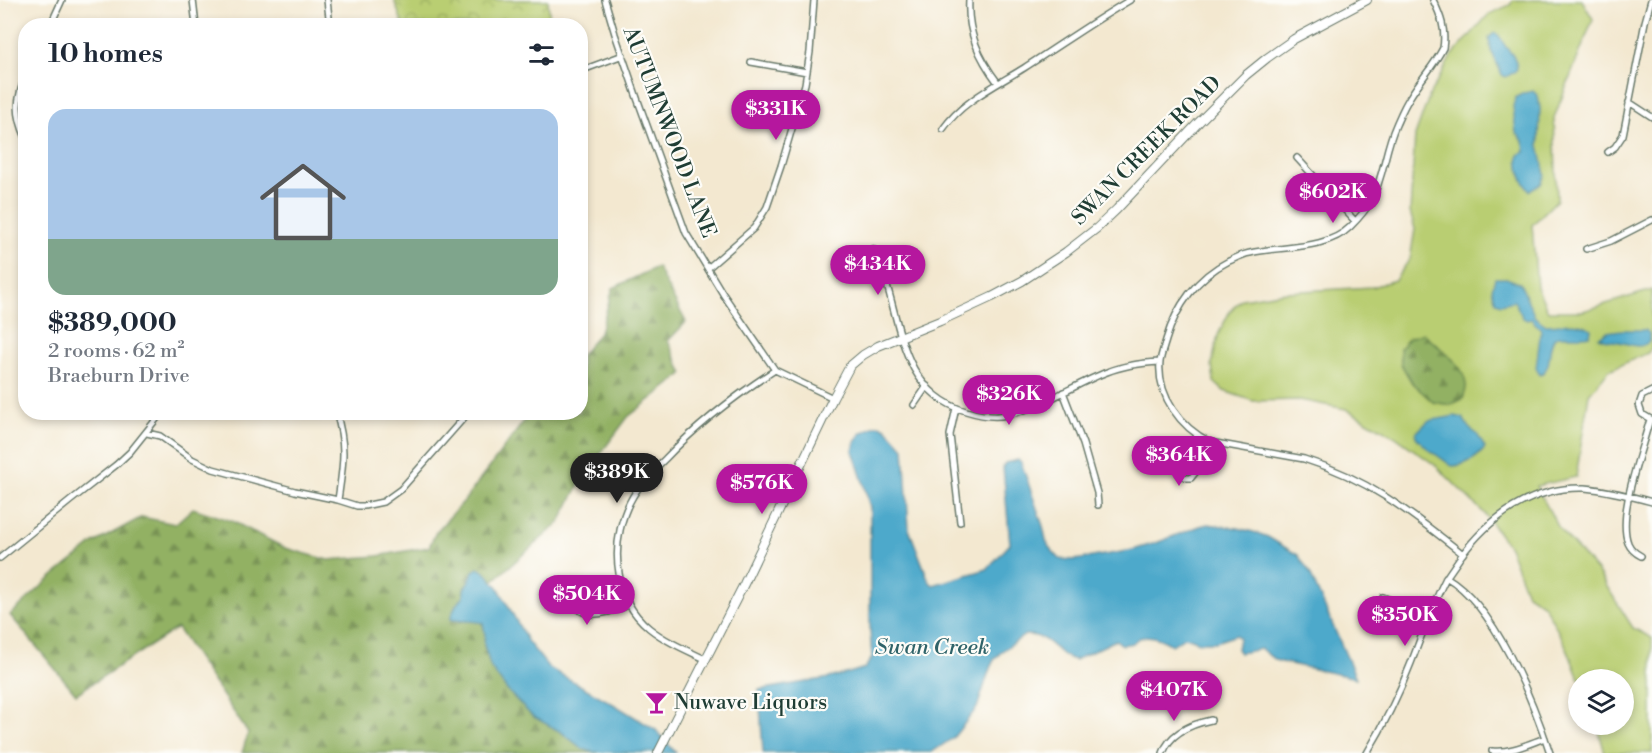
<!DOCTYPE html>
<html lang="en">
<head>
<meta charset="utf-8">
<style>
	body { margin:0; font-family:"Libre Bodoni",serif; background:#f2f2f3; color:#1f2937; height:100vh; display:flex; flex-direction:column; font-size:22px; white-space:nowrap }
	* { box-sizing:border-box; margin:0 }
	p { font-size:20px; color:#747a83 }
	.icon { flex:none; width:33px; height:33px; fill:none; stroke:currentColor; stroke-width:2; stroke-linecap:round; stroke-linejoin:round }
	.map { position:relative; flex:1; overflow:hidden }
	.details { position:absolute; left:18px; top:18px; width:570px; height:402px; display:flex; flex-direction:column; background:#fff; border-radius:24px; box-shadow:0 3px 9px #0003 }
	.details>* { flex:none }
	.tools { position:absolute; left:1568px; top:669px; display:grid; gap:12px }
	.tools a { display:grid; place-items:center; width:66px; height:66px; border-radius:50%; background:#fff; box-shadow:0 3px 9px #0003; font-size:30px }
	.price { position:absolute; translate:-50% -51px; padding:0 14px; border-radius:21px; background:#b5179e; color:#fff; font-size:20px; line-height:39px; filter:drop-shadow(0 2px 3px #0008) }
	.price::after { content:''; position:absolute; left:50%; top:36px; width:18px; height:14px; margin-left:-9px; background:inherit; clip-path:polygon(0 0,100% 0,50% 100%) }
	.price.selected { background:#222; color:#fff }
	ul { padding:0; list-style:none }
	li { display:grid; align-content:center; gap:12px; height:318px; padding:0 30px }
	li+li { border-top:2px solid #e0e1e3 }
	li span { display:grid; place-items:center; height:186px; border-radius:18px; color:#555 }
	li>.icon { margin-inline-start:auto }
	span .icon { width:108px; height:108px; fill:#fffc; stroke-width:1 }
	li b { font-size:26px }
	h2 { display:flex; justify-content:space-between; align-items:center; height:72px; padding:0 30px; font-size:26px }
	.map>svg:first-child { display:block }
</style>
</head>
<body>
<div class="map">
<svg width="1652" height="753" viewBox="0 0 1652 753">
	<defs>
		<pattern id="forest-firs" width="22" height="20" patternUnits="userSpaceOnUse" patternTransform="scale(1.5)"><rect width="22" height="20" fill="#92b164"/><path d="M5 1l3.5 6h-7zM16 11l3.5 6h-7z" fill="#779153"/></pattern>
		<pattern id="park-crowns" width="20" height="18" patternUnits="userSpaceOnUse" patternTransform="scale(1.5)"><rect width="20" height="18" fill="#b9ce72"/><path d="M2 6a3 3 0 1 1 6 0M12 15a3 3 0 1 1 6 0" fill="none" stroke="#96a85e"/></pattern>
	</defs>
	<rect width="100%" height="100%" fill="#fdfcf7"/>
	<filter id="ink" filterUnits="userSpaceOnUse"><feTurbulence type="fractalNoise" baseFrequency=".0167" numOctaves="2"/><feDisplacementMap in="SourceGraphic" scale="12" xChannelSelector="R" yChannelSelector="G"/><feConvolveMatrix kernelMatrix="1 2 1 2 8 2 1 2 1" color-interpolation-filters="sRGB"/></filter>
	<filter id="wash" filterUnits="userSpaceOnUse"><feTurbulence type="fractalNoise" baseFrequency=".008" numOctaves="4" result="noise"/><feDisplacementMap in="SourceGraphic" scale="24" xChannelSelector="R" yChannelSelector="G"/><feGaussianBlur stdDeviation="1.35" result="paint"/><feColorMatrix in="noise" values="0 0 0 0 0 0 0 0 0 0 0 0 0 0 0 0 0 1.4 0 .05"/><feComposite in="paint" operator="in"/></filter>
	<g filter="url(#wash)">
		<rect width="100%" height="100%" fill="#f3e8d0"/>
		<path fill="#b9ce72" stroke="#6c8653" stroke-width="1.5" d="M1513,0H1582L1593,19L1554,118L1557,200L1532,225L1537,287L1548,311H1583L1652,290V347L1648,353L1609,370L1589,394L1576,477L1536,486L1560,530L1597,571L1633,628L1652,638V753H1605L1597,725L1623,724V680L1579,679L1567,648L1544,605L1527,594L1509,547L1484,513L1435,465L1394,436L1346,409L1300,400L1253,401L1224,391L1214,382L1212,364L1218,335L1230,311L1242,299L1286,292L1372,287L1395,280L1410,259L1415,229L1410,212L1415,136L1430,94L1451,57L1489,14L1510,5Z"/>
		<path fill="url(#forest-firs)" stroke="#58774c" stroke-width="1.5" d="M657,267L686,322L668,341L683,374L628,417L583,477L560,522L493,581L485,572L479,569L473,571L471,577L464,589V596L456,605L459,622L472,620L483,623L485,633L484,645L491,668L507,690L532,716L561,732L583,749L598,753H521L517,752L516,753H242L248,733L177,628L76,694L10,615L53,576L94,543L142,517L175,524L193,508L232,521L285,548L328,560L377,556L429,547L436,532L464,501L530,413L580,412L581,355L600,332L613,288Z
			M1423,333C1437,347 1465,363 1466,385C1467,389 1464,395 1463,399L1450,405L1433,402L1412,383L1401,364L1400,348L1409,338Z"/>
		<path fill="url(#park-crowns)" stroke="#6c8653" stroke-width="1.5" d="M394,0H548L550,25H403Z"/>
		<path fill="#4da9cb" stroke="#367380" stroke-width="1.5" d="M1494,33C1502,36 1501,41 1506,47C1513,55 1516,58 1517,69L1513,73L1506,77L1502,75L1491,50L1489,38Z
			M1533,91L1538,96L1540,108L1539,145L1545,175L1541,184L1530,191C1521,180 1517,169 1519,155L1525,152C1524,143 1524,139 1516,133L1513,106L1516,97L1524,93Z
			M1495,278H1506L1520,283L1535,317L1546,325C1562,325 1578,319 1591,329L1590,335C1581,338 1566,334 1555,337C1546,348 1554,367 1540,375L1536,368L1541,329L1531,319L1527,320L1523,318L1514,301L1501,304L1496,302L1492,289Z
			M1621,330H1645L1649,333V342C1638,350 1631,344 1619,342C1611,340 1606,341 1599,337L1607,332Z
			M1455,416L1463,418L1469,428L1477,434L1485,448C1478,458 1464,466 1452,466L1427,448L1416,437V433L1428,421Z
			M880,425L886,428L904,448L909,529L929,581L933,585L987,569L1010,544L1003,467L1005,463L1018,460L1021,462L1043,526L1046,540L1049,547L1060,559L1075,560L1133,550L1156,543L1200,526L1208,524L1238,528L1257,533L1268,537L1298,555L1309,571L1356,678L1281,662L1275,660L1261,649L1240,653L1237,649L1239,638L1236,635L1216,642H1199L1189,638L1184,637L1172,645C1159,637 1143,631 1133,643L1122,645L1116,640L1075,660C1061,657 1056,647 1045,640C1039,636 1032,635 1025,635L1002,651L994,660L990,668L977,708L953,738L932,752L763,753L759,690L829,678L849,673L865,668L872,658L870,632V508L864,485L853,451L855,442L861,433L875,426Z
			M478,568L485,572L498,587L528,642L549,668L615,705L656,730L676,753L593,752L583,749L561,732L532,716L507,690L491,668L484,645L485,633L483,623C471,620 461,622 450,619L456,605L464,596V589L471,577L473,571Z"/>
	</g>
	<g filter="url(#ink)">
		<g fill="none" stroke-linecap="round" stroke-linejoin="round">
			<defs>
				<path id="street" d="M193,0L196,26
					M327,0L330,26
					M605,0L615,34L637,98L686,233L723,294L775,370L833,398
					M969,0C967,32 979,58 998,83
					M1433,0C1441,16 1446,30 1443,48C1434,66 1420,80 1410,97C1404,106 1400,116 1396,125C1385,149 1384,176 1372,199C1367,209 1358,219 1350,227C1327,250 1280,246 1250,253C1243,254 1236,258 1229,261C1197,277 1176,306 1166,340C1164,347 1161,355 1160,362C1157,396 1181,428 1210,442L1304,459C1369,479 1411,513 1463,554
					M50,26L62,0
					M751,62L807,72
					M580,71L623,55
					M26,75C16,100 15,113 26,138
					M1629,102L1652,117
					M943,129C962,101 997,85 1024,68C1060,45 1094,21 1130,0
					M1608,152L1615,147L1623,135L1645,22L1651,0
					M1297,158L1355,221
					M873,249C893,287 894,332 914,369C925,389 944,405 966,411C979,415 993,418 1006,415C1039,409 1075,384 1107,372C1124,365 1142,363 1160,362
					M1586,249L1611,241L1652,220
					M708,268L754,228L767,207L781,166L805,84L810,52L814,0
					M1652,391L1642,396L1639,405L1642,414L1652,420
					M1063,392L1083,444L1097,493L1098,505
					M914,405L927,386
					M956,408L950,435L960,522
					M336,412C347,448 343,465 338,500
					M147,433L160,436L192,459L213,469L295,491L338,500L357,506H364L383,502L401,489L469,412
					M1197,435L1185,458L1179,474L1187,478H1191L1195,473L1210,442
					M1641,556C1635,553 1631,550 1628,543C1617,514 1642,450 1650,419
					M0,558L70,501L116,465L130,452L162,412
					M1446,577C1495,605 1533,701 1550,753
					M566,591C579,624 602,615 629,605
					M1383,597L1430,615
					M705,659C686,650 665,641 649,628C632,614 622,595 619,573C614,545 621,513 637,490C645,478 655,469 665,459C698,424 735,396 775,370
					M1492,751C1510,753 1528,744 1545,738
					M1163,753C1170,733 1192,724 1211,720
					M1367,753C1384,725 1399,694 1411,663C1422,635 1432,605 1446,578C1450,572 1455,565 1459,559C1488,518 1532,486 1585,488C1608,490 1630,496 1652,502"/>
				<path id="secondary" d="M658,753L744,584L833,398L850,366L863,355L878,346L940,321L992,297L1022,281L1066,252L1097,228L1117,209L1199,122L1246,75L1267,58L1294,39L1367,0"/>
			</defs>
			<use href="#street" stroke="#69796b" stroke-width="8"/>
			<use href="#secondary" stroke="#69796b" stroke-width="10"/>
			<use href="#street" stroke="#fff" stroke-width="5"/>
			<use href="#secondary" stroke="#fff" stroke-width="8"/>
		</g>
	</g>
	<defs>
		<symbol id="bar-bare" viewBox="-9 -9 18 18"><path d="M-6-5H6L.8 .8V4.5H3.5V6h-7V4.5H-.8V.8Z" fill="#b5179e" stroke="#fdfcf7" stroke-width="2.5" paint-order="stroke"/></symbol>
	</defs>
	<g fill-rule="evenodd">
		<use href="#bar-bare" x="640" y="686" width="33" height="33"/>
	</g>
	<g text-anchor="middle" stroke-width="4.5" stroke-linejoin="round" paint-order="stroke">
		<g font-size="21" fill="#1f3d34" stroke="#fdfcf7">
			<text transform="translate(670 132) rotate(69)" y="7">AUTUMNWOOD LANE</text>
			<text transform="translate(1146 150) rotate(-45)" y="7">SWAN CREEK ROAD</text>
		</g>
		<g font-size="21" fill="#1f3d34" stroke="#fdfcf7" text-anchor="start">
			<text x="674" y="709">Nuwave Liquors</text>
		</g>
		<g font-size="22" font-style="italic" fill="#2f6369" stroke="#fdfcf7">
			<text x="932" y="654">Swan Creek</text>
		</g>
	</g>
</svg>
<div class="tools">
<a><svg class="icon" aria-label="layers" viewBox="0 0 24 24"><path d="M12 4l9 5-9 5-9-5zM3 14l9 5 9-5"/></svg></a>
</div>
<b class="price" style="left:776px;top:141px">$331K</b>
<b class="price" style="left:1333px;top:224px">$602K</b>
<b class="price" style="left:878px;top:296px">$434K</b>
<b class="price" style="left:1009px;top:426px">$326K</b>
<b class="price" style="left:1179px;top:487px">$364K</b>
<b class="price selected" style="left:617px;top:504px">$389K</b>
<b class="price" style="left:762px;top:515px">$576K</b>
<b class="price" style="left:587px;top:626px">$504K</b>
<b class="price" style="left:1405px;top:647px">$350K</b>
<b class="price" style="left:1174px;top:722px">$407K</b>
<section class="details">
<h2>10 homes<svg class="icon" aria-label="filters" viewBox="0 0 24 24"><path d="M4 7h16M4 17h16"/><circle cx="9" cy="7" r="2"/><circle cx="15" cy="17" r="2"/></svg></h2>
<ul>
<li><span style="background:linear-gradient(#a9c7e8 70%,#7fa58c 0)"><svg class="icon" aria-label="home" viewBox="0 0 24 24"><path d="M3 11l9-7 9 7M6 9v11h12V9"/></svg></span><div><b>$389,000</b><p>2 rooms · 62 m²</p><p>Braeburn Drive</p></div></li>
</ul>
</section>
</div>
</body>
</html>
